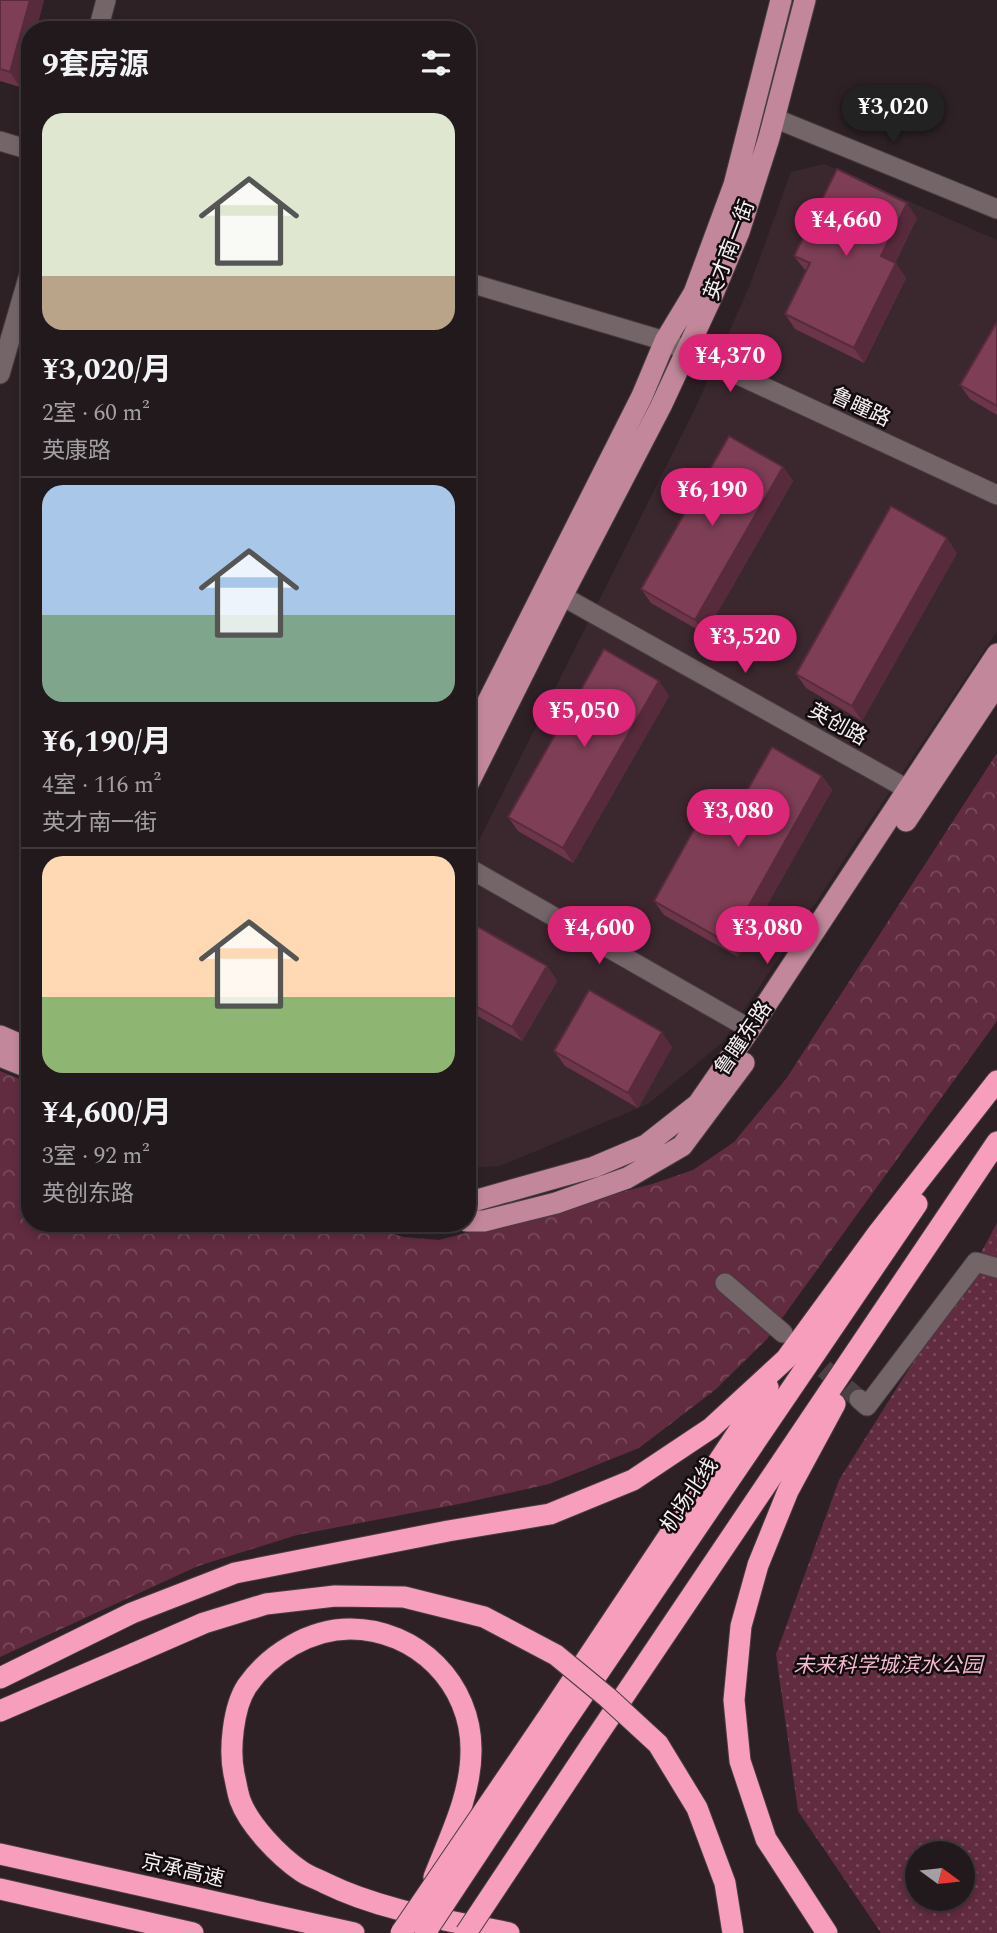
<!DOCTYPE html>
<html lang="zh">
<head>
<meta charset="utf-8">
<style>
	body { margin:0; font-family:Spectral,"Noto Sans SC",serif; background:#2a2225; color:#f1f3f6; height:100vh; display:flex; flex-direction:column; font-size:26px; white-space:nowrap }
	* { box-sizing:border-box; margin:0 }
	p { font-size:23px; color:#a2a0a3 }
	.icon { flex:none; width:38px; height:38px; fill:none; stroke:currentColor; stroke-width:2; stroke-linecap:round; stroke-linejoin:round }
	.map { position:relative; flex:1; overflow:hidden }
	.panel { position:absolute; left:21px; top:21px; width:455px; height:1211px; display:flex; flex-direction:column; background:#22191c; border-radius:28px; box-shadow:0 4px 10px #0003,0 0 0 2px #3f383b }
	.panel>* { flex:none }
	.needle { width:46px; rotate:105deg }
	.controls { position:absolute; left:905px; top:1841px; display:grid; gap:14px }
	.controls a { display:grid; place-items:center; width:70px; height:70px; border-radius:50%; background:#22191c; box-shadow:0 4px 10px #0003,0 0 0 2px #3f383b; font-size:35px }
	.price { position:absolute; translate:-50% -60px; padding:0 16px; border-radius:24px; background:#db2777; color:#fff; font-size:23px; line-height:46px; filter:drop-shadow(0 2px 4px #0008) }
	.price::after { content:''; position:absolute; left:50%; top:42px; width:21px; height:16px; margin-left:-10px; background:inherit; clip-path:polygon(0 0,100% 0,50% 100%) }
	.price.current { background:#222; color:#fff }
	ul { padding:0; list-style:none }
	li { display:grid; align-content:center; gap:14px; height:371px; padding:0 21px }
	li+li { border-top:2px solid #3f383b }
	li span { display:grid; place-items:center; height:217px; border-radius:21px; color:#555 }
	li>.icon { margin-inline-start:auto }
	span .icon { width:126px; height:126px; fill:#fffc; stroke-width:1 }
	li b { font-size:30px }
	h2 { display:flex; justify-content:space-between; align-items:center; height:84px; padding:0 21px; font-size:30px }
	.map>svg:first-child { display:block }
</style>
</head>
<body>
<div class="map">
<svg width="997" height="1933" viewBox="0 0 997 1933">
	<defs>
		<pattern id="forest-crowns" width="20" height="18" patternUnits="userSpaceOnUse" patternTransform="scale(1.75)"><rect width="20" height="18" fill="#612b40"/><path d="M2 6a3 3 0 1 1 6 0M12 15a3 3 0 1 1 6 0" fill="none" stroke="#784a5c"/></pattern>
		<pattern id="park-dots" width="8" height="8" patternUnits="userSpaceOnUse" patternTransform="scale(1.75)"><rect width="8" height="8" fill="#612b40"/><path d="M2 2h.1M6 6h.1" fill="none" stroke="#784a5c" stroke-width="1.8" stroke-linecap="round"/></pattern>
	</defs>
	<rect width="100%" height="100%" fill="#2d2125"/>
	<path fill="#3a282e" d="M824,164L997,240V631L722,1043L648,1104L500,1166L467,1168V864L695,409L749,287L791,172Z"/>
	<path fill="url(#forest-crowns)" d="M997,753V1021L767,1339L715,1390L639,1448L549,1484L464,1503L297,1535L198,1566L0,1657V1071L30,1083V1223H354L404,1237L439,1240L652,1184L693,1170L734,1142L786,1079Z"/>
	<path fill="url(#park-dots)" fill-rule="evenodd" d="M997,1223V1933H881L798,1811L776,1654L839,1480L976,1262ZM917,1853H962V1899H917Z"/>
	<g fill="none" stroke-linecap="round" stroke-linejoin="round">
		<path stroke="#4b4044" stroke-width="19" stroke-dasharray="19 10" stroke-linecap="butt" d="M802,1350L859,1399"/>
		<defs>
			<path id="minor" d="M98,30L106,0
				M774,118L997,209
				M0,141L30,150
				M467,282L665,341L997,495
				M0,374L30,271
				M562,596L909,790
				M467,867L750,1029
				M725,1283L783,1333
				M859,1399L867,1406L976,1262L997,1268"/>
			<path id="major" d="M467,743L642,396L665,341L694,293L734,185L781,0
				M467,786L562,596L661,406L713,294L739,232L769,138L805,0
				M906,821L997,684
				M0,1036L30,1049
				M0,1056L30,1068
				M467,1200H477L594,1167L646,1145L698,1104L750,1029L997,654
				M467,1221H484L556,1203L627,1178L682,1146L744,1063"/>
			<path id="highway" d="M0,1678L132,1613L235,1573L448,1531L550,1514L633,1480L711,1428L786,1359L878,1233L997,1081
				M0,1711L135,1653
				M546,1720L768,1387
				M562,1726L917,1204
				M591,1745L997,1142
				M0,1854L354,1933
				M434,1877C450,1836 471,1795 471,1751C472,1684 417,1629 350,1629C310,1629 269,1654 247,1686C233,1707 229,1750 234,1774C236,1782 237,1791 240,1800C249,1825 279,1856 301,1871C308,1876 317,1879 325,1883C382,1911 447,1920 509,1933
				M0,1889L193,1933
				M827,1933L766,1839L740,1761L734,1700L741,1626L758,1565L788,1491L835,1404"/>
		</defs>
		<use href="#minor" stroke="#473d40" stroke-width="21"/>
		<use href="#major" stroke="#473d40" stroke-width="23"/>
		<use href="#highway" stroke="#473d40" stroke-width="23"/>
		<use href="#minor" stroke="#746569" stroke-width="19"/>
		<use href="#major" stroke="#c2879b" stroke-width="21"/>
		<use href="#highway" stroke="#f69ebc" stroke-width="21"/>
		<defs>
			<path id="highway-bridge" d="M135,1653L204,1623L266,1604L335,1596L404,1597L484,1617L556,1655L607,1697L658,1744L697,1808L725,1883L733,1933
				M401,1933L546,1720
				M425,1933L562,1726
				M466,1933L591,1745"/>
		</defs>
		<use href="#highway-bridge" stroke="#473d40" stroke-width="23" stroke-linecap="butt"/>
		<use href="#highway-bridge" stroke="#f69ebc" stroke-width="21"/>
	</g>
	<path fill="#6c354a" d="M0,0H44L36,30H30V52L20,87L0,81Z
		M917,218L895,263L906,278L864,363L795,329L785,314L807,271L805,270L794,256Z
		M997,322V415L970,399L960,385Z
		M783,467L793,481L705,634L651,603L641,589Z
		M957,553L862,721L806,688L796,674Z
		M659,681L669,696L573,863L518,831L508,817Z
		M822,776L832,790L738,957L664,915L654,901L727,826Z
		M467,935L547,966L557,981L522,1041L467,1010Z
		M672,1047L638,1108L565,1066L554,1051Z"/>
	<path fill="#582b3c" d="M30,0H44L36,30H30V52L20,87L10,72Z
		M907,203L917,218L891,270L881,256Z
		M896,263L906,278L864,363L854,348Z
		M783,467L793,481L705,634L695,620Z
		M947,538L957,553L862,721L852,706Z
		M659,681L669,696L573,863L563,848Z
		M822,776L832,790L738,957L728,943Z
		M547,966L557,981L522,1041L512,1027Z
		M662,1032L672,1047L638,1108L628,1093Z"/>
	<path fill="#7d3e56" stroke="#582b3c" stroke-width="2" d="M0,0H30L10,72L0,69Z
		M837,169L907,203L881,256L896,263L854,348L785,314L810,263L794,256Z
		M997,322V406L960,385Z
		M729,436L783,467L695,620L641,589Z
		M891,506L947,538L852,706L796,674Z
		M604,649L659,681L563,848L508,817Z
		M772,747L822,776L728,943L654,901L703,813L727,826Z
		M473,924L547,966L512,1027L467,1001V935Z
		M589,990L662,1032L628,1093L554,1051Z"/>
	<g text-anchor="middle" stroke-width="5" stroke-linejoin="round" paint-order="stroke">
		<g font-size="21" fill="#f7eff1" stroke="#120c0e">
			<text transform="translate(729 250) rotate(-69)" y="7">英才南一街</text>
			<text transform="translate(861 407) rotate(25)" y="7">鲁瞳路</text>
			<text transform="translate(838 724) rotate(29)" y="7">英创路</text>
			<text transform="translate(743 1038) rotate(-56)" y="7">鲁瞳东路</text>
			<text transform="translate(689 1495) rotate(-56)" y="7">机场北线</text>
			<text transform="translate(183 1870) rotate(13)" y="7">京承高速</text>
		</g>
		<g font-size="21" font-style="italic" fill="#f6bace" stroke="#120c0e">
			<text x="888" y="1672">未来科学城滨水公园</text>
		</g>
	</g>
</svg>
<div class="controls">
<a><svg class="needle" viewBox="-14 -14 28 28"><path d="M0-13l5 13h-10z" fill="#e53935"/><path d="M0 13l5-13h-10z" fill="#a2a0a3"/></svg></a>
</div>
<b class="price current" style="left:893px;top:145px">¥3,020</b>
<b class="price" style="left:846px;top:258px">¥4,660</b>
<b class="price" style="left:730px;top:394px">¥4,370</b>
<b class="price" style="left:712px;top:528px">¥6,190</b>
<b class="price" style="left:745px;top:675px">¥3,520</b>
<b class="price" style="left:584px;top:749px">¥5,050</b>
<b class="price" style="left:738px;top:849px">¥3,080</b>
<b class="price" style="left:599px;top:966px">¥4,600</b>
<b class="price" style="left:767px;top:966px">¥3,080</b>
<section class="panel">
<h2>9套房源<svg class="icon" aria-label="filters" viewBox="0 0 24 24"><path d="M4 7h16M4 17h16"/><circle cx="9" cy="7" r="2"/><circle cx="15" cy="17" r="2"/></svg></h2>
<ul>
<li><span style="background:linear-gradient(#dfe7d0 75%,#b9a48a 0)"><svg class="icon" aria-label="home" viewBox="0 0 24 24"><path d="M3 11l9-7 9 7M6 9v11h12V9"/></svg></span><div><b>¥3,020/月</b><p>2室 · 60 m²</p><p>英康路</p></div></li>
<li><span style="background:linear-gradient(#a9c7e8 60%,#7fa58c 0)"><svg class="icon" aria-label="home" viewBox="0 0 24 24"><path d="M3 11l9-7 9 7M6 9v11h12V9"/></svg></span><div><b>¥6,190/月</b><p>4室 · 116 m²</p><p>英才南一街</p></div></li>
<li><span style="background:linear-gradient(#ffd9b3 65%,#8fb573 0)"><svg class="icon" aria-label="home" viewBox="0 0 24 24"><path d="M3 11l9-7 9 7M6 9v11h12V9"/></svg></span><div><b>¥4,600/月</b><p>3室 · 92 m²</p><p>英创东路</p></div></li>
</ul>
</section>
</div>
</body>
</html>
